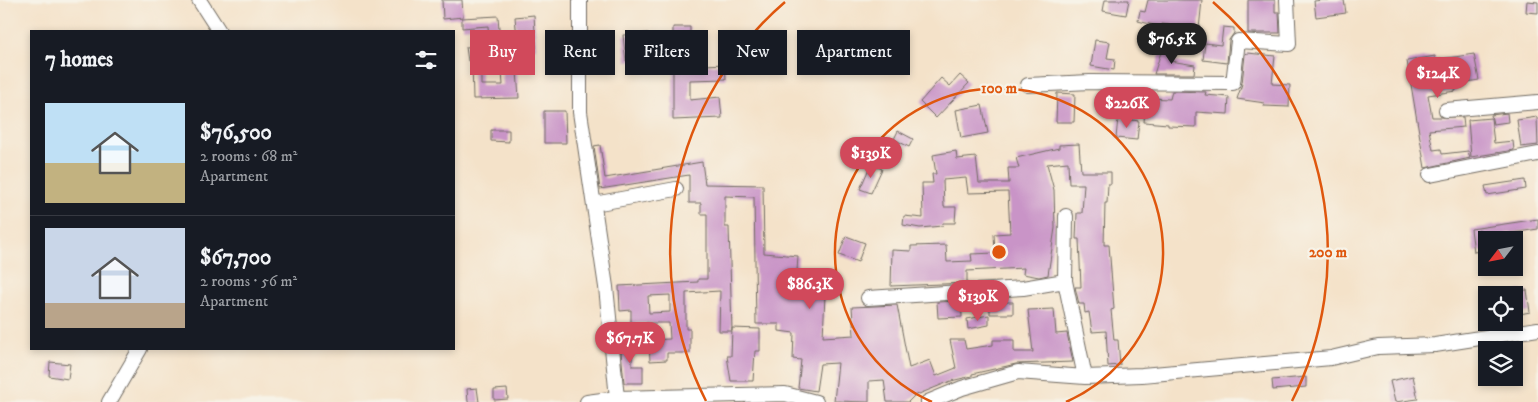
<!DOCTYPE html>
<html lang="en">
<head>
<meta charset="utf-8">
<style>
	body { margin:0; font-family:"IM FELL DW Pica",serif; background:#20242c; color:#f1f3f6; height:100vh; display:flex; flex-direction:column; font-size:19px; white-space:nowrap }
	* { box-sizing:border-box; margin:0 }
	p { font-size:16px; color:#9ea1a6 }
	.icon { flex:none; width:28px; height:28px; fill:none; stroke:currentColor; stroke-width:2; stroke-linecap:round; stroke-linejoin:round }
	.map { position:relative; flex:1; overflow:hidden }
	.panel { position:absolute; left:30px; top:30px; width:425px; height:320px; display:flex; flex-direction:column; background:#171b24; border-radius:0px; box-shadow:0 2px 8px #0003 }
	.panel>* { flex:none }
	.top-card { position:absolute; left:470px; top:30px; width:475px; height:45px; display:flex; gap:10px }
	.needle { width:32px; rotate:238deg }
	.controls { position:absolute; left:1478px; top:231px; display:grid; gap:10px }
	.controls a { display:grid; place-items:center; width:45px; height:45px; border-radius:0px; background:#171b24; box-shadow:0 2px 8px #0003; font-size:25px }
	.price { position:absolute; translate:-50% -42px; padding:0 11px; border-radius:18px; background:#d1495b; color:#fff; font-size:16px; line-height:32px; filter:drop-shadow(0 1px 2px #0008) }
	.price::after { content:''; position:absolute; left:50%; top:30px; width:15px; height:11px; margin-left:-8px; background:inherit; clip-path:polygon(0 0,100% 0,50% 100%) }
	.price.on { background:#222; color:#fff }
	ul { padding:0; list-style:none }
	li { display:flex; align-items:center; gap:15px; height:125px; padding:0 15px }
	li+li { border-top:1px solid #363941 }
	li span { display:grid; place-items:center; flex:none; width:140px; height:100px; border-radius:0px; color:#555 }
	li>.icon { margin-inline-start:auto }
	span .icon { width:60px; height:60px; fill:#fffc; stroke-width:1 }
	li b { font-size:21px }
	h2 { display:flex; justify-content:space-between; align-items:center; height:60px; padding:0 15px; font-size:21px }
	.pill { padding:0 18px; border-radius:0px; background:#171b24; box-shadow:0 2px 8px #0003; font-size:18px; line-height:45px }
	.pill.on { background:#d1495b; color:#fff }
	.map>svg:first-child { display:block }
</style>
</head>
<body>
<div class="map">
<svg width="1538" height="402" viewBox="0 0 1538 402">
	<rect width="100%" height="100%" fill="#f7f3e8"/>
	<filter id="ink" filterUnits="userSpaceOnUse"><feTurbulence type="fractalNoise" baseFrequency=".02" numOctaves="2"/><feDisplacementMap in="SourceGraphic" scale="10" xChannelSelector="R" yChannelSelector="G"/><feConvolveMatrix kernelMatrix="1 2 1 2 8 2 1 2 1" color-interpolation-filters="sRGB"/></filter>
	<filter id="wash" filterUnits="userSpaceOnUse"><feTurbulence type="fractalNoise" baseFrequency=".0096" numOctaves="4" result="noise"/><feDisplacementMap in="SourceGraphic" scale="20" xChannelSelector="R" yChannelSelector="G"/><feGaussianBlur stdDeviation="1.12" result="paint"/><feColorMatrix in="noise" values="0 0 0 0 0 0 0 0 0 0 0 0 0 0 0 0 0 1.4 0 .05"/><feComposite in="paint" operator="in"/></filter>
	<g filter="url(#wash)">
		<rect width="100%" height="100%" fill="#f4e2c9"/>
		<g id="blocks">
			<path fill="#c994c7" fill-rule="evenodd" d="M442,0H462L463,17L443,19Z
				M1105,0H1129L1126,15L1103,11Z
				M1148,0H1202L1199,29L1162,24V27L1138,21L1140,11L1145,12Z
				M1248,0H1275V12H1279L1280,33H1248Z
				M1322,0H1344L1346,13L1316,17L1314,1Z
				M1527,1L1538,2V13L1526,12Z
				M534,15L536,48L518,49L515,17Z
				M498,16L501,58L481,60V85H503L501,59L516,58L519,98L473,99L472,61H468L466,47L489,45L488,26L462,28V18Z
				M673,27H690V42H704L705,65L725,64L726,79L690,80V100L720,97L722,118L673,120Z
				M1223,27L1234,28V33L1229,40L1227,63L1203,60L1205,43L1221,45Z
				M648,33L650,59L626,61L623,35Z
				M1095,40L1110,42L1107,58L1115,59L1114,70L1091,66Z
				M1163,46L1173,49L1170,61L1195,65L1194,74H1154Z
				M1248,53L1275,56L1272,84L1290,85L1289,107L1264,106L1265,103L1237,99L1242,84L1245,54Z
				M1474,54L1479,80L1455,84L1456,91L1428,95L1432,117H1463L1464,127L1429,130L1433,150L1441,149L1442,154L1468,151L1470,158L1425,168L1407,61L1435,56V60Z
				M960,75L969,83L936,118L920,102L941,78L950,86Z
				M1127,91L1145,93L1144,104L1126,103Z
				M1172,91L1206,92L1205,95L1229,97L1228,114L1196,112V127L1168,126V124L1144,122L1146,98L1170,99Z
				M1057,93L1075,94L1074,122H1056Z
				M982,105L988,133L961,138L956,110Z
				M544,111H565L566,143H544Z
				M1507,113L1508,122L1493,124L1491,115Z
				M1537,117L1538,145L1521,147L1517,120Z
				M1118,118L1139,121L1137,140L1116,138Z
				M1491,118L1494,143L1513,141L1514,150L1471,157L1468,120Z
				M491,130H509V142L491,141Z
				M898,131L913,139L909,147L894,139Z
				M1079,144L1081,172H1111V184H1108L1107,203H1105L1104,245H1109L1114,309L1111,310L1114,340H1118L1120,365L1108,366L1106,331L1092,332L1089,312L1085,313L1084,304H1079L1075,287H1081L1079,239H1076L1077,213H1082L1084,184H1069L1068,162L1047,164L1054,190L1055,228L1048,275L1039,277L1023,274L1024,268L967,271V283L891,286L892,250L911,251V246L946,245L947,262L972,261L971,254L995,253L994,234L1010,233L1008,192L968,193L966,178L943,180L944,207H956L955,223H943L942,226L920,228L903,225L904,216L923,218L922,183H933L932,174H936L933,155L956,151L957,159L976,157L979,183H1009L1008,168H1019L1016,158L1059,148V145Z
				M600,145L605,178L702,162L705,184L763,185L764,253L798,256L797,271L826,274L823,337L854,335L852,307L897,305L909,368L930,360L936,376L956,368L950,340H964L966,349L993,345V340H1014V352H1033L1028,310L1054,309L1056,334L1067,333L1073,362L1016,364L972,374V376L951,381L914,396L908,402H887L884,380L869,381V402L834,401L838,363L820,364L816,391L798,388L801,360L793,359L794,333L779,331V324H756L754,197L725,196V227H729L732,331H719L720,291L686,293V329H690V353H667V360L650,361L649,340L670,339L669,323H631V310L620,311L619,286L698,282V279H707V214H701V203H689V175L600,189L594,146ZM670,295V312L649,313L648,296Z
				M871,164L882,169L871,193L860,189Z
				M1525,180L1526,189L1487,195L1485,186Z
				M1538,219V229L1505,234L1506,240H1486V250L1474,252L1471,229Z
				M846,236L865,243L858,262L839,255Z
				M1527,290L1530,312L1520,314L1517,291Z
				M1001,298V302H1013V314H990V299Z
				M961,301L962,317L938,318L937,302Z
				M989,315V325L968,329L967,319Z
				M732,328L760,329V351H755L753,381H731L727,356H731Z
				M620,340H632V366H643V383H624Z
				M50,362L70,364L68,379L49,376Z
				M1413,376L1418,399L1395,402L1390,381Z
				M1306,377V387L1273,390L1272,380Z
				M477,388L479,402H468L467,389Z
				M507,389L508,399L494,400V390Z"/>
		</g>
	</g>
	<g filter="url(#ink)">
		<use href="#blocks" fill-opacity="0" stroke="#716b62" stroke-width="1"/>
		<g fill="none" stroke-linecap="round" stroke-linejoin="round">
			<defs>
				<path id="minor" d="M199,0L219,31
					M580,0V112L606,287L617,398L785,394L816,402
					M1028,85L1090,82L1233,83L1238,41L1289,44L1287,0
					M1446,110L1538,102
					M1430,175L1538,154
					M594,204L676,189
					M1066,216L1065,281L1085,377
					M868,298L1023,288L1065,281
					M109,402L140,349
					M587,402L617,398
					M928,402L962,388L1018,372L1085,377L1142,375L1331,358L1378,347L1435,345L1538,329"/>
			</defs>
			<use href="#minor" stroke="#716b62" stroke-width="16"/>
			<use href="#minor" stroke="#fff" stroke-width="14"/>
		</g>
	</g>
	<g fill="none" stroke="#df570e" stroke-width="2.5">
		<path d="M932 402A164 164 0 1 1 1066 402"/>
		<path d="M706 401A329 329 0 0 1 785 2M1213 2A329 329 0 0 1 1292 401"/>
	</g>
	<circle cx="999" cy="252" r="8" fill="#df570e" stroke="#f7f3e8" stroke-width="2.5"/>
	<g font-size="15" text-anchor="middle" font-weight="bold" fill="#df570e" stroke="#f7f3e8" stroke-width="4.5" stroke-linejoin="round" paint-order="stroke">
		<text x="999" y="93">100 m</text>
		<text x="1328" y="257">200 m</text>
	</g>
</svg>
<div class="controls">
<a><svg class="needle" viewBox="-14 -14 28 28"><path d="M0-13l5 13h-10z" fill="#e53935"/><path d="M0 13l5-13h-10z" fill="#9ea1a6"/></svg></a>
<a><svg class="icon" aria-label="locate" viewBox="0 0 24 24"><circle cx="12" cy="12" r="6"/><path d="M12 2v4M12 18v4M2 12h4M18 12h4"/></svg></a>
<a><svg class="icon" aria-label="layers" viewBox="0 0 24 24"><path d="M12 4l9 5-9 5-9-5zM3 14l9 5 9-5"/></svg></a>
</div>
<b class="price on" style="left:1172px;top:65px">$76.5K</b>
<b class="price" style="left:1438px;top:99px">$124K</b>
<b class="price" style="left:1127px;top:129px">$226K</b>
<b class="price" style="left:871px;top:179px">$139K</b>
<b class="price" style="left:810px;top:310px">$86.3K</b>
<b class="price" style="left:978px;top:322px">$139K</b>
<b class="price" style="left:630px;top:364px">$67.7K</b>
<div class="top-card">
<a class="pill on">Buy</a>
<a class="pill">Rent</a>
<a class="pill">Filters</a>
<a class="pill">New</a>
<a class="pill">Apartment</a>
</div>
<section class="panel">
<h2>7 homes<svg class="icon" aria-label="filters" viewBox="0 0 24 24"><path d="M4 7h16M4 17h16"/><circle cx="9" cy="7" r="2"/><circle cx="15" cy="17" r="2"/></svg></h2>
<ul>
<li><span style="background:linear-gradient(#bfe0f5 60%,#c2b280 0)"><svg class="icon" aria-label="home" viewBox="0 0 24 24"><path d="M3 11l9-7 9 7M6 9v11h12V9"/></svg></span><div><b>$76,500</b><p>2 rooms · 68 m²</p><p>Apartment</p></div></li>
<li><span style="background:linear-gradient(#c9d6e8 75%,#b9a48a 0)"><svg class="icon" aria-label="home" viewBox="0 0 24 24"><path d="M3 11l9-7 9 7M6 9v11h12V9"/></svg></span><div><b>$67,700</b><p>2 rooms · 56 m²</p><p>Apartment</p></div></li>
</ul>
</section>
</div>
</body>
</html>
